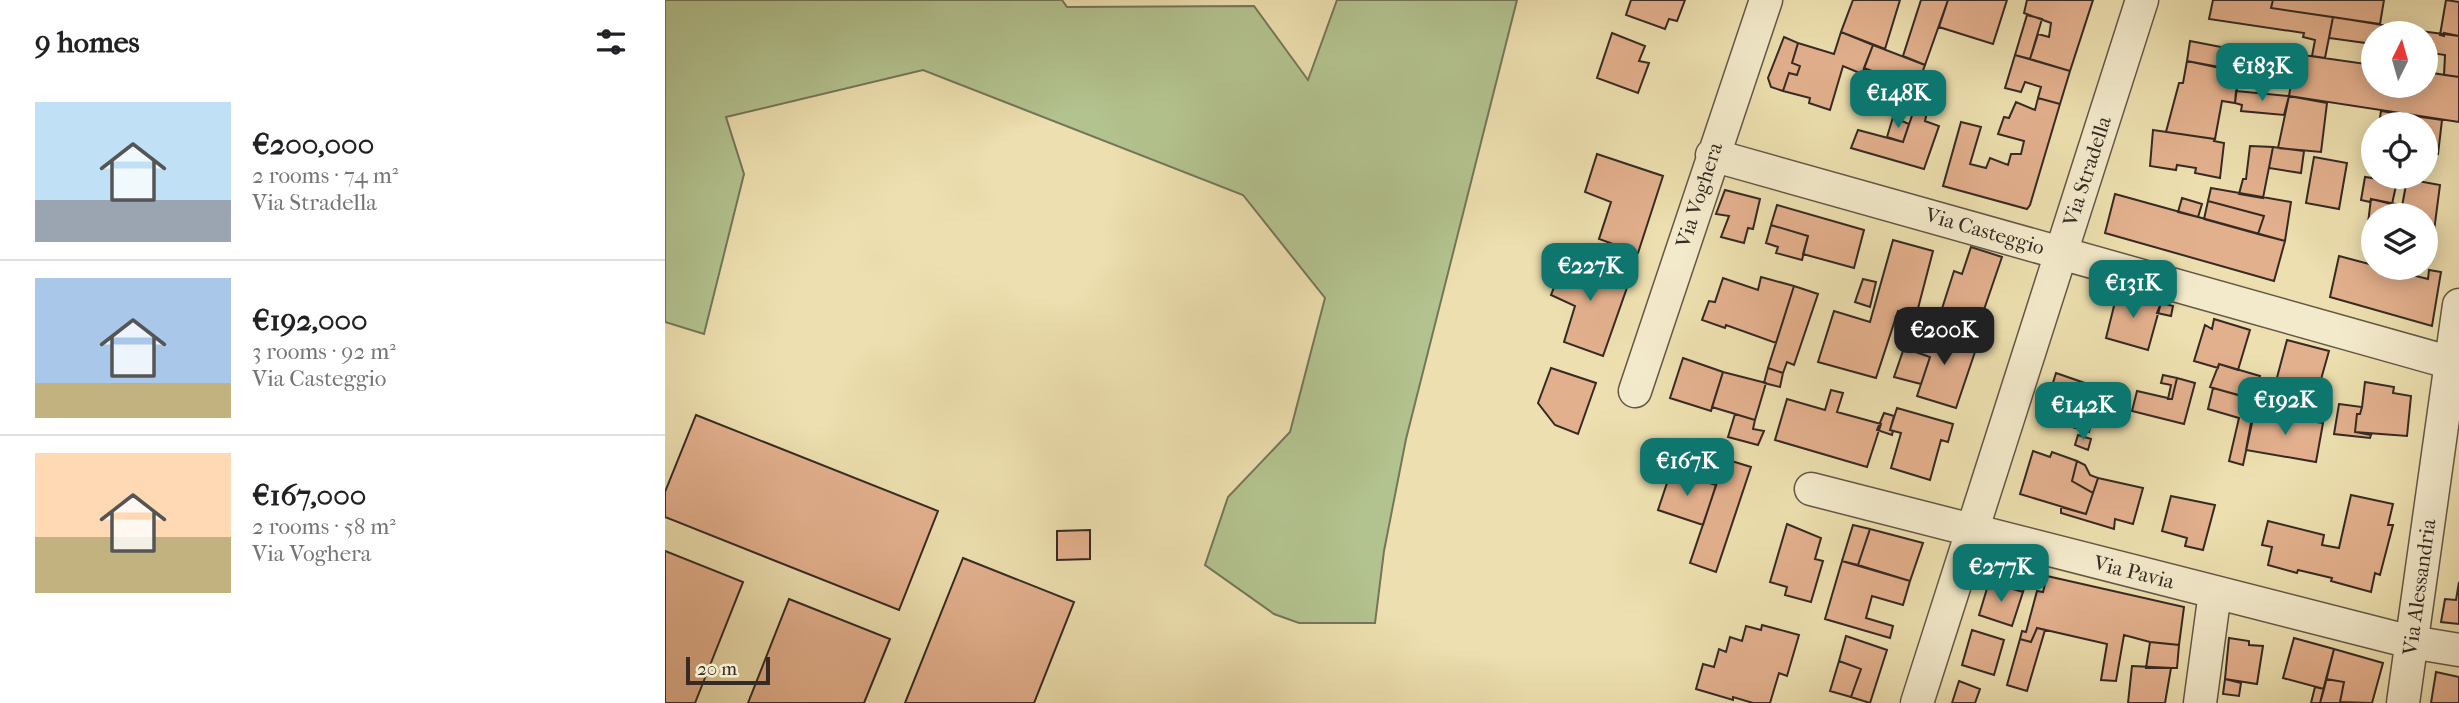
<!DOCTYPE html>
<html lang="en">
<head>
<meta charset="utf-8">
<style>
	body { margin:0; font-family:"IM FELL French Canon",serif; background:#f2f2f2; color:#202124; height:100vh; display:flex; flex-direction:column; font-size:26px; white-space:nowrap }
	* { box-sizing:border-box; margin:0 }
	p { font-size:23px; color:#757577 }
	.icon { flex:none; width:38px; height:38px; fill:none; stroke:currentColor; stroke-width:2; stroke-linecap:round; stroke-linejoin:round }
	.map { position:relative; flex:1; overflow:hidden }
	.details { display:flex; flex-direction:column; background:#fff; width:665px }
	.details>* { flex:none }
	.needle { width:46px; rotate:5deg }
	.fabs { position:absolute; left:1696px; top:21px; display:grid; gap:14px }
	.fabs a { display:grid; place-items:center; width:77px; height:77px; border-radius:50%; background:#fff; box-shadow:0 4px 18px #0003; font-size:35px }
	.scale { position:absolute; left:21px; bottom:18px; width:84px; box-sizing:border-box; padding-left:7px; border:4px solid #352a24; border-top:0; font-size:19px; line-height:24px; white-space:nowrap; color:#352a24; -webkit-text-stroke:5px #f3eacb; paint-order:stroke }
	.price { position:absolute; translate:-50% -60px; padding:0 16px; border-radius:14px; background:#0f766e; color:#fff; font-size:23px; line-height:46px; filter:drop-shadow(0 2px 4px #0008) }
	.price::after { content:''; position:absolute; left:50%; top:42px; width:21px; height:16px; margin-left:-10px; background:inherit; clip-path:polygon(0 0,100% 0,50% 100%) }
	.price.current { background:#222; color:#fff }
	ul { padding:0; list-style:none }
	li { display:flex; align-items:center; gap:21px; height:175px; padding:0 35px }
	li+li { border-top:2px solid #e0e0e0 }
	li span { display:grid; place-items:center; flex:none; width:196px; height:140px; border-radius:0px; color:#555 }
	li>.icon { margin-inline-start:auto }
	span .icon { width:84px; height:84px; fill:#fffc; stroke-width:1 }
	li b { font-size:30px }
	h2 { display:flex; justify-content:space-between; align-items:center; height:84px; padding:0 35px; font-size:30px }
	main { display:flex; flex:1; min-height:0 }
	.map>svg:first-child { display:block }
</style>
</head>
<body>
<main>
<section class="details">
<h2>9 homes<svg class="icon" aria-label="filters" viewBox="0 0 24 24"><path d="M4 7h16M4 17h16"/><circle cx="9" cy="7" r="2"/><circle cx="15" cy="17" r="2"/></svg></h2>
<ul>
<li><span style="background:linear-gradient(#bfe0f5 70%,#9aa5b1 0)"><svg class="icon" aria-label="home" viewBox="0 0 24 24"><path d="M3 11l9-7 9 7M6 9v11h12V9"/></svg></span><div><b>€200,000</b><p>2 rooms · 74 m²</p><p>Via Stradella</p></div></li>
<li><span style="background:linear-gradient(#a9c7e8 75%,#c2b280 0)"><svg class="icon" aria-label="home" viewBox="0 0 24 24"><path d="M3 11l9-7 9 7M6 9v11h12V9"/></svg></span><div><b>€192,000</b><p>3 rooms · 92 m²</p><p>Via Casteggio</p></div></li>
<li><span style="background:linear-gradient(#ffd9b3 60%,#c2b280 0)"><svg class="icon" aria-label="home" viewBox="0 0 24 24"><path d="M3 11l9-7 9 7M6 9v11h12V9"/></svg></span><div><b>€167,000</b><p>2 rooms · 58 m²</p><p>Via Voghera</p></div></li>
</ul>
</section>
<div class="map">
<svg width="1794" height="703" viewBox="0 0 1794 703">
	<rect width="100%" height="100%" fill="#eddfaf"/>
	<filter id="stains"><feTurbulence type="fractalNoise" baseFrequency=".00286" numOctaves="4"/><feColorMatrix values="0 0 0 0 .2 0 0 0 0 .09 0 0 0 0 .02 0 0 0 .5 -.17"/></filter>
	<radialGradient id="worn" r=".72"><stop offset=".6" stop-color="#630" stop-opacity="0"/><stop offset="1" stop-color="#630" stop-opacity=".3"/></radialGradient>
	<path fill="#b3c38f" stroke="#74765a" stroke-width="2" d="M0,0H397L402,7L589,6L643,80L672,0H852L741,439L719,551L710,623H634L609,614L540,565L563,497L625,432L660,298L578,195L258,70L61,117L79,174L39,334L0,322Z"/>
	<path fill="#e3b08d" stroke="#352a24" stroke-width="2" d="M966,0H1020L1012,21L1004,19L1000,29L961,15Z
		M1188,0H1235L1220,49L1176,32Z
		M1256,0H1283L1260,65L1238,56Z
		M1283,0H1342L1328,44L1274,27Z
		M1362,0H1428L1405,71L1365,59L1373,34L1384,37L1386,23L1359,13Z
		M1548,0H1608L1606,8L1668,17L1660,58L1647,56L1650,40L1638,37L1639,33L1544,19Z
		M1608,0H1719L1715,24L1606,8Z
		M1781,0L1794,2V36L1779,33V36L1775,35Z
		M1362,15L1377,19L1365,59L1350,55Z
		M1668,17L1755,31V33H1708V44L1664,38Z
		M1755,31L1794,36V77L1779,75L1780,55L1760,52V33H1755Z
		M1176,32L1208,45L1197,74L1178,66L1165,110L1144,103L1145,98L1118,91L1124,73L1132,75L1135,66L1127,63L1133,43L1169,54Z
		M947,33L980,46L974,61L984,63L973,93L932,78Z
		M1119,37L1133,43L1127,63L1135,66L1132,75L1124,73L1118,91L1106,87L1103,78Z
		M1525,41L1582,52L1583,46L1613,51L1608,80L1591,78L1592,74L1522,61Z
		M1208,45L1260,65L1249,94L1231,87L1233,81L1199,68Z
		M1613,51L1631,54L1626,82L1608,80Z
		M1631,54L1708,65V86H1760V72L1794,77V122L1624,96Z
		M1350,55L1405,71L1395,104L1373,98L1376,87L1360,82L1356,92L1340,88Z
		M1522,61L1574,72L1570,103L1557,101L1550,139L1501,132L1514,83H1518Z
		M1251,90L1276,98L1270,114L1262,112L1260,121L1274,126L1259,169L1186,148L1193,130L1238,142L1254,95L1249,94Z
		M1571,91L1624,96L1619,115L1576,111L1577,105L1570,103Z
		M1624,96L1662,103L1656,152L1613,148Z
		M1373,98L1395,104L1365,205L1362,209L1278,186L1296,122L1316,127L1305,164L1321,168L1325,158L1343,165L1346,154H1356L1359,141L1333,134L1339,117L1344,118L1351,102L1370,110Z
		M1716,111L1777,120L1773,154L1760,152V124H1714Z
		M1228,117L1244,124L1238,142L1222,137Z
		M1488,130L1550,139L1549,141L1559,143L1555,178L1530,173L1531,168L1512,165L1511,170L1485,166Z
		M1585,146L1608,147L1598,198L1574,194L1578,179H1581Z
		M1608,147L1639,151L1636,173L1604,168Z
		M932,154L998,176L973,253L934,239L946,202L920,192Z
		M1649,157L1682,163L1674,209L1641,203Z
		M1708,171V177H1733L1727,204L1706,199L1705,202L1696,200L1700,177L1707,178Z
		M1742,179L1775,185L1768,239L1760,237V215H1725V210L1736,212Z
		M1546,188L1626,202L1620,241L1593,234L1599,216L1543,201Z
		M1060,190L1095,199L1088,229L1083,228L1079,243L1056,237L1064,216L1051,214Z
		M1450,194L1620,241L1609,281L1440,233Z
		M1517,198L1537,204L1533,217L1513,212Z
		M1706,199L1736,205V212L1725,210V215H1708V224L1703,223Z
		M1543,201L1599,216L1593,234L1539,219Z
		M1112,205L1199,230L1189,268L1138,254L1143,236L1106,225Z
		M1106,225L1143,236L1137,260L1111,253L1113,247L1101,243Z
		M1228,240L1268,251L1251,316L1233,311L1211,378L1153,362L1169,311L1205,322Z
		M905,245L928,252L924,265L901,257Z
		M1306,247L1337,257L1312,330L1274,318L1289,271L1297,274Z
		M1674,256L1708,265V268H1718L1763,279L1764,270L1776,272L1767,326L1665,297Z
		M901,257L965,279L938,356L899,342L910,306L886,295Z
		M1096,277L1129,286L1111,343L1061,325L1060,328L1037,320L1044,301L1050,302L1058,278L1093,290Z
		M1198,279L1211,282L1205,307L1190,302Z
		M1129,286L1153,294L1129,365L1122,362L1118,373L1103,368Z
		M1453,290L1496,303L1483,350L1441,338Z
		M1496,303L1508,306L1506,316L1492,313Z
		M1549,319L1585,330L1573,370L1554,364L1553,368L1529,361L1540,325L1547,329Z
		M1254,328L1312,346L1291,408L1252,396L1265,357L1249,351Z
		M1622,340L1664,351L1651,397L1610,385Z
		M1239,348L1265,357L1256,384L1229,377Z
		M1018,358L1058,372L1046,411L1005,398Z
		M1554,364L1595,376L1590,400L1545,387Z
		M886,368L931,383L913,434L890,425L873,403Z
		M1103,368L1118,373L1115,387L1099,383Z
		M1058,372L1101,383L1090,420L1047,407Z
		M1391,373L1437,389L1424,432L1377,418Z
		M1498,375L1512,378L1507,399H1503L1506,385L1496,383Z
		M1512,378L1530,383L1519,424L1467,411L1472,391L1507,399Z
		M1700,382L1729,387L1728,393L1746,396L1742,436L1690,432L1692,414H1695L1697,407Z
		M1548,388L1592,400L1578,465L1564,461L1574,418L1543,409Z
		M1166,390L1178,393L1172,412L1216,424L1202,467L1110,440L1122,399L1160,410Z
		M1674,404L1697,407L1695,414H1692L1690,432L1706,435L1705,438L1669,434Z
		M1232,408L1288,424L1283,442L1276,440L1265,480L1226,468L1236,433L1225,430Z
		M1588,412L1658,423L1651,462L1581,450Z
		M1219,413L1229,416L1225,430L1228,431L1227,435L1212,430Z
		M1070,414L1090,420L1088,429L1099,431L1093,445L1063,437Z
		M31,415L273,511L234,610L0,517V492Z
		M1413,435L1426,439L1423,450L1410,445Z
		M1368,451L1385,457L1387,452L1412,461L1407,481L1428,493L1421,514L1355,494Z
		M1060,459L1086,467L1051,572L1025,563Z
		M1412,461L1420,465L1425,475L1433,478L1428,493L1407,481Z
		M1006,471L1051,485L1038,525L993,510Z
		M1433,478L1478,488L1468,524L1450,519L1449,529L1396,513V507L1421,514Z
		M1686,495L1728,504L1723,525H1728L1715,575L1710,573L1706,592L1666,581L1667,578L1633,570L1632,573L1603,565L1607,547L1597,545L1603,521L1659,535L1657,545L1674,548Z
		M1506,496L1550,505L1538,550L1520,546L1522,538L1497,531Z
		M1122,524L1156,538L1150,559L1158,561L1146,602L1120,595L1122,587L1105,582Z
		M1188,525L1205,529L1193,565L1177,561Z
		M1205,529L1258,543L1245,581L1193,565Z
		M425,530V559L392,560V531Z
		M0,551L78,582L30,703H0Z
		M298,558L409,602L369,703H240Z
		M1177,561L1245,581L1238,605L1207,596L1201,618L1228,626L1225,638L1160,619Z
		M1330,561L1365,570L1358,592L1324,582Z
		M1382,576L1519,607L1514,645L1485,642L1459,635L1451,681L1436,680L1442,644L1372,628L1366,642L1355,639L1357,631L1361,632L1372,591L1378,592Z
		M1324,582L1358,592L1347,626L1314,615Z
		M1794,582V624L1776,622L1780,599L1791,600Z
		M124,599L225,639L199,703H83Z
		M1097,625L1134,635L1122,676L1114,673L1105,703H1088L1068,697V700L1031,689L1038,664L1049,667L1054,649L1061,652L1065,637L1077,641L1081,626L1096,630Z
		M1372,628L1380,630L1362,691L1342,685L1355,639L1366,642Z
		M1307,630L1339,640L1329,675L1297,665Z
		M1181,636L1222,650L1205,703L1186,697L1196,669L1174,661Z
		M1564,638L1584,641V645L1598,646L1592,684L1560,679Z
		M1629,638L1669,649L1659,689L1618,678Z
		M1485,642L1514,645L1512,668H1481Z
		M1669,649L1718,663L1707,703L1675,702L1679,682L1661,679Z
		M1174,661L1196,669L1186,697L1165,691Z
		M1467,666L1506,668L1500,703H1463Z
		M1771,672L1794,677V703H1766Z
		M1560,679L1576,683L1574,696L1558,694Z
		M1661,679L1679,682L1675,702L1678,703H1655Z
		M1294,681L1315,689L1310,703H1287Z
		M1650,687L1659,689L1655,703H1646Z"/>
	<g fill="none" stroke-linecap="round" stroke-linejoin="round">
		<defs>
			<path id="minor" d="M1047,155L1794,365
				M970,391L1101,0
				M1146,489L1746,642L1794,650
				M1252,703L1477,0
				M1535,703L1550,592
				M1738,703L1794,305"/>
		</defs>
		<use href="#minor" stroke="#635747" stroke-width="35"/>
		<use href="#minor" stroke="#f3eacb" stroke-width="32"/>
	</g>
	<g text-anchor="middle" stroke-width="6" stroke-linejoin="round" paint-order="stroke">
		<g font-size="21" fill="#352a24" stroke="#f3eacb">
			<text transform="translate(1422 171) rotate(-72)" y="7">Via Stradella</text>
			<text transform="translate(1034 195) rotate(-72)" y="7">Via Voghera</text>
			<text transform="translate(1320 231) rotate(16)" y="7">Via Casteggio</text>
			<text transform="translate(1469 572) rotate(14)" y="7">Via Pavia</text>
			<text transform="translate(1754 587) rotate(-82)" y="7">Via Alessandria</text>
		</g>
	</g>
	<rect width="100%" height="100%" filter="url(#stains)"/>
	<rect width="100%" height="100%" fill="url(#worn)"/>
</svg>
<div class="fabs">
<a><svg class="needle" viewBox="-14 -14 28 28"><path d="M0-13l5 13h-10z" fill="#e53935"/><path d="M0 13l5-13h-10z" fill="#757577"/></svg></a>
<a><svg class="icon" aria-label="locate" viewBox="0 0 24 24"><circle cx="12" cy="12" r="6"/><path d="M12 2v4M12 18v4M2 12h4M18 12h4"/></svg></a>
<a><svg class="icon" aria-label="layers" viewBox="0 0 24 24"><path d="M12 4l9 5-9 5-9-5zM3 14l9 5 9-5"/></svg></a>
</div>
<div class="scale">20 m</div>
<b class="price" style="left:1597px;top:103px">€183K</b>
<b class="price" style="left:1233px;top:130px">€148K</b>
<b class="price" style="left:925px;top:303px">€227K</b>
<b class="price" style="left:1468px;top:320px">€131K</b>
<b class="price current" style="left:1279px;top:367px">€200K</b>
<b class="price" style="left:1620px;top:437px">€192K</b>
<b class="price" style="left:1418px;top:442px">€142K</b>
<b class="price" style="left:1022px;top:498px">€167K</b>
<b class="price" style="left:1336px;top:604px">€277K</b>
</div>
</main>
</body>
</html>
